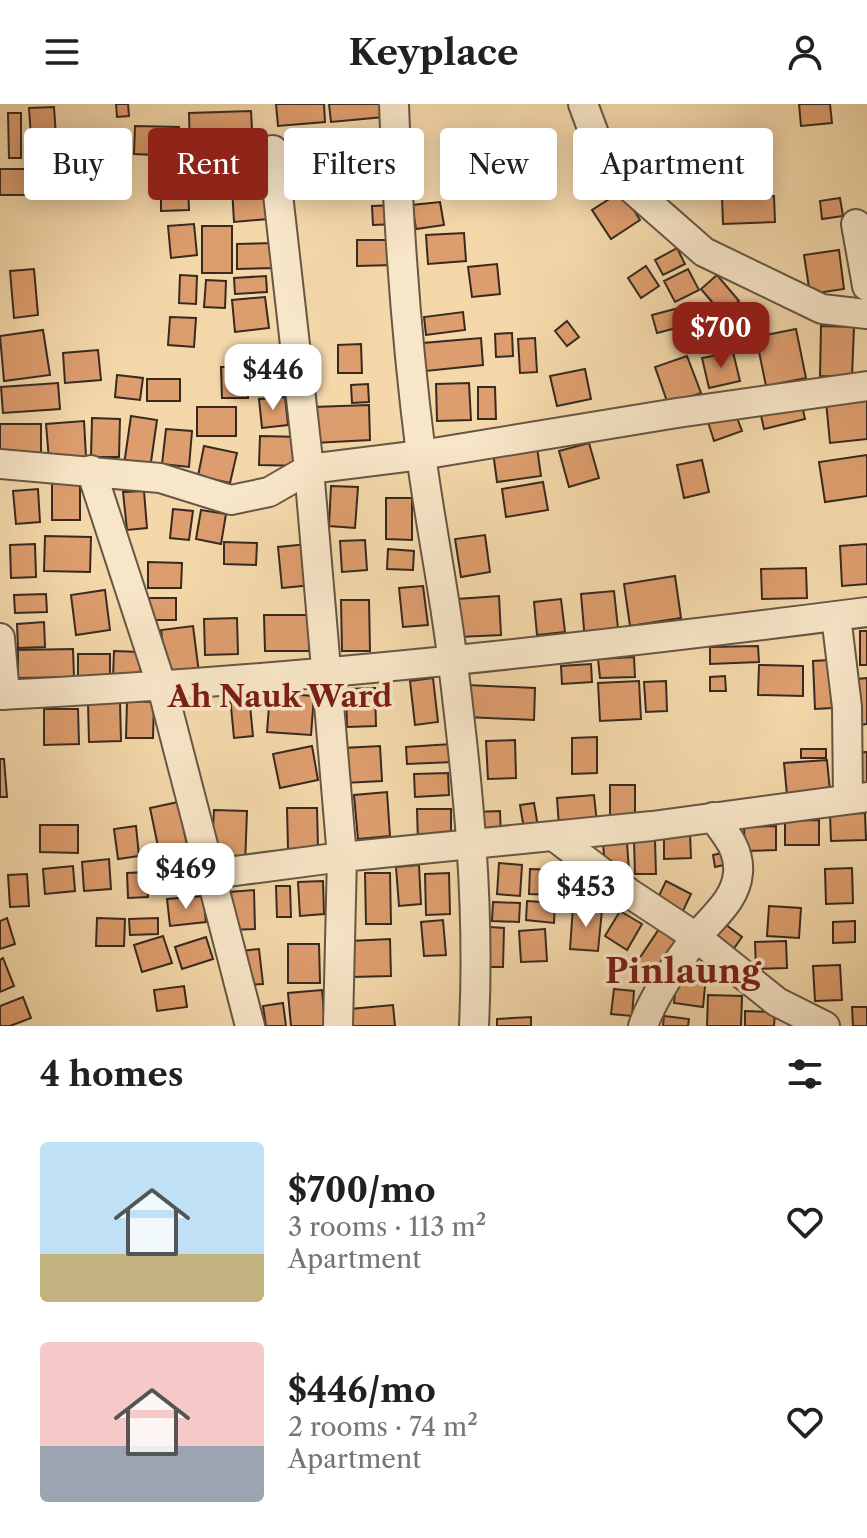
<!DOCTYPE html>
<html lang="en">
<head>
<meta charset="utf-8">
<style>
	body { margin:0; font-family:"Libre Caslon Text",serif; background:#f2f2f2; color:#202124; height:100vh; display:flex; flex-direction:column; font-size:30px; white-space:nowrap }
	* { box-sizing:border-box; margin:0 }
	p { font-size:26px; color:#757577 }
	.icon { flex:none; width:44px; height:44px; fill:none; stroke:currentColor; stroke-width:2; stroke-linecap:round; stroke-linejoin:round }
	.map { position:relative; height:922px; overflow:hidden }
	.details { display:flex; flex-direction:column; background:#fff; flex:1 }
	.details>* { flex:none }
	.hud { position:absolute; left:24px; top:24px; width:820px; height:72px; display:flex; gap:16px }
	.price { position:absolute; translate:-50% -68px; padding:0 18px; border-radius:16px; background:#fff; color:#222; font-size:26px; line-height:52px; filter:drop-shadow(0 2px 4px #0008) }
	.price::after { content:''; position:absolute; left:50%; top:48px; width:24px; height:18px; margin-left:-12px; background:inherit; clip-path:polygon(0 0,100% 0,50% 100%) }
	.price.selected { background:#8f2418; color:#fff }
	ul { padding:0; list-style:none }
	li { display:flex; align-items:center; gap:24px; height:200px; padding:0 40px }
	li span { display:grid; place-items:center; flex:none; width:224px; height:160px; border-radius:8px; color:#555 }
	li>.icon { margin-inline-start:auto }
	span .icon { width:96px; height:96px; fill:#fffc; stroke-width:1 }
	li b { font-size:34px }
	h2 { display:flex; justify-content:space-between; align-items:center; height:96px; padding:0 40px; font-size:34px }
	.pill { padding:0 28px; border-radius:8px; background:#fff; box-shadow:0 4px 20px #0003; font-size:28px; line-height:72px }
	.pill.selected { background:#8f2418; color:#fff }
	header { display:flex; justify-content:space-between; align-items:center; height:104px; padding:0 40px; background:#fff; font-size:36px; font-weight:800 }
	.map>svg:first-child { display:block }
</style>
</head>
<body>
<header><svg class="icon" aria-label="menu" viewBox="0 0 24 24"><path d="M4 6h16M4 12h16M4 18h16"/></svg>Keyplace<svg class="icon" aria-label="person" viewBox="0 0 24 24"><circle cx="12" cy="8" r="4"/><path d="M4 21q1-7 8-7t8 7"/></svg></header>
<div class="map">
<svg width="867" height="922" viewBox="0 0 867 922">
	<rect width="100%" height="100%" fill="#f4d8aa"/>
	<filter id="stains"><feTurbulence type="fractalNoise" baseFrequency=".0025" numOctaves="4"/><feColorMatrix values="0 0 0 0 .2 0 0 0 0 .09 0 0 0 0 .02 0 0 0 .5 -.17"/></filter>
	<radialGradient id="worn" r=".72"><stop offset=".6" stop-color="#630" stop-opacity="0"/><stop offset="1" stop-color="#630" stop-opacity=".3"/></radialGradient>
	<path fill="#de9d6e" stroke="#372a21" stroke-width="2" d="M116,0H128L129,12L117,13Z
		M276,0H324L325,18L278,22Z
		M329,0H382L384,13L331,18Z
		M799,0H830L832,19L801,22Z
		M54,3L56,32L31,33L29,4Z
		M251,7L253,43L190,45L189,9Z
		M8,9H21V54H9Z
		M135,22L179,23L178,52L134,50Z
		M0,65H34V91H0Z
		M188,82L189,106L161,107V83Z
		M266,82L268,115L234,118L232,84Z
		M622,87L640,116L611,135L592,106Z
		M774,92L775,118L723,120L722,93Z
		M840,94L843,112L822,115L820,97Z
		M440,98L444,121L416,125L412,101Z
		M395,101L396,120L373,121L372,102Z
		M194,120L197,151L171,154L168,122Z
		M202,122H232V169H202Z
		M464,129L466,157L428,160L426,131Z
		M357,136H393L394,161L357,162Z
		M277,139L278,164L237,165V140Z
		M677,144L685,160L663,171L655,156Z
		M839,146L844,185L810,190L804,151Z
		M497,160L500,190L472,193L468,163Z
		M646,162L659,182L641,194L628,174Z
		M34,165L38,211L14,214L10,167Z
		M688,165L699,186L675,198L664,177Z
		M180,171L197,172L196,200L179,199Z
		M717,171L739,197L723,211L701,185Z
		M266,172L267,188L235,190L234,174Z
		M206,176L226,177L225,204L204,203Z
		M265,193L269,224L235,228L232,196Z
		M675,205L680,223L657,229L652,211Z
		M463,208L465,226L426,231L424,213Z
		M170,213L196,214L194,243L168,241Z
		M567,217L579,233L567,242L555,227Z
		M821,222L854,223L852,273L820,272Z
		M796,225L806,274L766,282L756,233Z
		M43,226L50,271L4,277L0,232Z
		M512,229L513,252L496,253L495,230Z
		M481,234L483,261L426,267L423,239Z
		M535,234L537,268L520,269L518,235Z
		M361,240L362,269H338V241Z
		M98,246L101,276L65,279L63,249Z
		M282,248L287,280L263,283L258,251Z
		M733,248L740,277L709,284L702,254Z
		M687,252L701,289L668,300L655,263Z
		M221,263H247L248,294H222Z
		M585,265L591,295L557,302L550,272Z
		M117,271L143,274L140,296L115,293Z
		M147,275H180V297H147Z
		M58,279L60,305L3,309L1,283Z
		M469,279L471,316L437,317L436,280Z
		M368,280L369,298L352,299L351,281Z
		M478,283H495L496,315H478Z
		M867,292V335L830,339L826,297Z
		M285,293L288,321L262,324L259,295Z
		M801,297L805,315L764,325L760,307Z
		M369,301L370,336L314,339L313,303Z
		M197,303H236V332H197Z
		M734,306L742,327L714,337L707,315Z
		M131,312L157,316L150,365L124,361Z
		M92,314L120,315L119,353H91Z
		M84,317L86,353L49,356L46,320Z
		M0,320H41V352H0Z
		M166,325L192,327L189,363L162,360Z
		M260,332L303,333L302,362L259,361Z
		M589,339L599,374L569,383L559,347Z
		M204,342L237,349L230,379L198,372Z
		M537,343L541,372L497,378L493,348Z
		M867,351V392L825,398L819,358Z
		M702,356L709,388L684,394L677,361Z
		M543,378L548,406L506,413L502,385Z
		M52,379H80V416H52Z
		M331,382L358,383L355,424L329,422Z
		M38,385L40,418L16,420L13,387Z
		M144,387L147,424L127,426L123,388Z
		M386,394H412V436L386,435Z
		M173,405L193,407L189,436L170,434Z
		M201,406L226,410L221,440L196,435Z
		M485,431L490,468L461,473L455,435Z
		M45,432L91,433L90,468L44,467Z
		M365,436L367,466L342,468L340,437Z
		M224,438L257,439L256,461L224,460Z
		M35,440L36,473L11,474L10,441Z
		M308,440L312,481L282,484L278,443Z
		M867,440V480L842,482L840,442Z
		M388,445L414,447L413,466L387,465Z
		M148,458L182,459L181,484H148Z
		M806,464L807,494L762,495L761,465Z
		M675,472L681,514L630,522L624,480Z
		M423,482L428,521L403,523L399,484Z
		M105,486L110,526L76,531L71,491Z
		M614,487L619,534L585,537L581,490Z
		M46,490L47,508L15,509L14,491Z
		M499,492L501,531L459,533L457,495Z
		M145,494H176V516H145Z
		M561,495L565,528L537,531L534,498Z
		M341,496H369L370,547H342Z
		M264,511H309V547H265Z
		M237,514L238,550L205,551L204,515Z
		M44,518L45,543L18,544L17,520Z
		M193,522L199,569L167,573L161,526Z
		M860,527H867V561H860Z
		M758,542L759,558L710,560V543Z
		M73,545L74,573L18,574V546Z
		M114,547L141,548L140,574L113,573Z
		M78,550H110V578H78Z
		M634,553L635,573L600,574L598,555Z
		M829,556L832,604L815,605L813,557Z
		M591,560L592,578L562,580L561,562Z
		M759,561L803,562V592L758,591Z
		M725,572L726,587H710V573Z
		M433,574L438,618L415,621L410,577Z
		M867,574V620L853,622L847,576Z
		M639,577L641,615L600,617L598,579Z
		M666,577L667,607L646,608L644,578Z
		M467,581L535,584L534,616L466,613Z
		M375,584L376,622L347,623L346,585Z
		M270,589L314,592L311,631L267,628Z
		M249,591L253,632L234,634L230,592Z
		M127,597L154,598L153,634H126Z
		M120,598L121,637L89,638L88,599Z
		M44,605H78L79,640L44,641Z
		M597,633V669L572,670V634Z
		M515,636L516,674L488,675L486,637Z
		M451,640L453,658L407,660L406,643Z
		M312,642L318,676L280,684L273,650Z
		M380,642L382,677L344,679L343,644Z
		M801,645H826V654H801Z
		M867,648V683L851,684L850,649Z
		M0,655H4L7,693H0Z
		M827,656L830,687L787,691L784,659Z
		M448,669L449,691L415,693L414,670Z
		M610,681H635V717H610Z
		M387,688L390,732L358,735L354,691Z
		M594,691L597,719L559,722L557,694Z
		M178,698L188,746L160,752L150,704Z
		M534,699L539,729L525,731L520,701Z
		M287,704H317L318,744L288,745Z
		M417,705H451V738L418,739Z
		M214,706L247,707L245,762L211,760Z
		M500,707L501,732L477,733L475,708Z
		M865,709L866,736L831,737L830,710Z
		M819,716V741H785V717Z
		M40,721H78V749L40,748Z
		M136,722L139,752L118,755L114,725Z
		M776,722V746L745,747L744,723Z
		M664,729H690L691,754L664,755Z
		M634,736H655L656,770H635Z
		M627,738L629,768L606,770L603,740Z
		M722,749L724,761L715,763L713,751Z
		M109,755L111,785L84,787L82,758Z
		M499,759L522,761L520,792L497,790Z
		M419,761L421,800L399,802L396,763Z
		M73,762L75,787L45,790L43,765Z
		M196,763L198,787L154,789L153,765Z
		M852,764L853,799L826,800L825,765Z
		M530,765L556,766L555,791L529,790Z
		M146,768L148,793L128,794L127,769Z
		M365,769H390L391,820H366Z
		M449,769L450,810L426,811L425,770Z
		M27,770L29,802L10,803L8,771Z
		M323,777L324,810L300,812L298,778Z
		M666,777L691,790L681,811L656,798Z
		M276,782H290L291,813H277Z
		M254,786L255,825L230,826L229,788Z
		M203,792L206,818L170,822L167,795Z
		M527,797L555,799L554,819L526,816Z
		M493,798L520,799L519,818L492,817Z
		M769,802L801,804L799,834L767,832Z
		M573,803L602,806L598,847L570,845Z
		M620,807L642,820L627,846L605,832Z
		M7,814L15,840L0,845V817Z
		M97,814L125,815L124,842H96Z
		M158,814V830L130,831L129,815Z
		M443,816L446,851L424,852L421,818Z
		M855,817V838L833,839V818Z
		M725,820L742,833L730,850L712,837Z
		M490,823L504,824L503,863H489Z
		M545,825L547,857L521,858L519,827Z
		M659,825L682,840L659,875L635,861Z
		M163,832L172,859L142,868L134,841Z
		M206,833L213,855L182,865L175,843Z
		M390,835L391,872L352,873L350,837Z
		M786,837L787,864L756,865L755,838Z
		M288,840H319L320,879H288Z
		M259,845L263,880L245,881L242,847Z
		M3,854L14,882L0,888V856Z
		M840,861L842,896L815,897L813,862Z
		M677,869L706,872L703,903L674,899Z
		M184,882L187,903L157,907L154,886Z
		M614,885L634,887L632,912L611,910Z
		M322,886L325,922H291L288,889Z
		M708,891L742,892L741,922H707Z
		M23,893L31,914L10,922H0V902Z
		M283,899L286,922H266L263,902Z
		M393,901L395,922H352L350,905Z
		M852,903H867V922H853Z
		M745,907L775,908L774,922H745Z
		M664,912L689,915L688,922H663Z
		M531,913V922H497V915Z"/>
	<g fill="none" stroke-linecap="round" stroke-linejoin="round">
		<defs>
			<path id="minor" d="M394,0C398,117 406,234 421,350C430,420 445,490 453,560C468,680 480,801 474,922
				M583,0L606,62L704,148L822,205L867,210
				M273,46L309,365L342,753L338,922
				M856,120L867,182
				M0,360L160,374L231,396L269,388L309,365L421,351L677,309L867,282
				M91,366L162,583L250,922
				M836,512L847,603L848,694
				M0,534L5,591
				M0,591C292,577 577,545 867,508
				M555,733L629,789L696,833L777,898L825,922
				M212,770L342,753L652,722L867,693
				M643,922C654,891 675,862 694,836C710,815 736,797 738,769C740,746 726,730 713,713"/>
		</defs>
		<use href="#minor" stroke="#665643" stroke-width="32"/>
		<use href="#minor" stroke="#f8e6c8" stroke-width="28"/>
	</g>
	<g text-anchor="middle" stroke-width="7" stroke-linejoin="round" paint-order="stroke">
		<g font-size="30" font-weight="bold" fill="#7a1f14" stroke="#f8e6c8">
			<text x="280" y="603">Ah Nauk Ward</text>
		</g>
		<g font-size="34" font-weight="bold" fill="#7a1f14" stroke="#f8e6c8">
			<text x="683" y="879">Pinlaung</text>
		</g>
	</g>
	<rect width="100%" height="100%" filter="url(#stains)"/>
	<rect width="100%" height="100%" fill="url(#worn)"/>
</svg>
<b class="price selected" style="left:721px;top:266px">$700</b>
<b class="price" style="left:273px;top:308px">$446</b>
<b class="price" style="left:186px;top:807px">$469</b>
<b class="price" style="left:586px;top:825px">$453</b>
<div class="hud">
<a class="pill">Buy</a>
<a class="pill selected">Rent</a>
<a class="pill">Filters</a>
<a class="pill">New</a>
<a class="pill">Apartment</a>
</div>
</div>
<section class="details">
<h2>4 homes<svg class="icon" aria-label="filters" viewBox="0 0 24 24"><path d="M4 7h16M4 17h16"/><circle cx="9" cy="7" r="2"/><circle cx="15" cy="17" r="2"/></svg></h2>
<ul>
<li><span style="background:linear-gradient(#bfe0f5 70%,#c2b280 0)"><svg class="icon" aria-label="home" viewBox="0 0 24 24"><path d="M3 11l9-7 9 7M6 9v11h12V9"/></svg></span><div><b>$700/mo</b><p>3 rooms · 113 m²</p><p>Apartment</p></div><svg class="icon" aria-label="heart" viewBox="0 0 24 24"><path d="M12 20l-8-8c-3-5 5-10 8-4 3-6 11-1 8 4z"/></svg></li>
<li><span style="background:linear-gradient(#f6c9c9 65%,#9aa5b1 0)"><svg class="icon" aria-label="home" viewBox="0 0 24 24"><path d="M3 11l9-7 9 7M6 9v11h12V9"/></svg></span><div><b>$446/mo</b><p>2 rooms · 74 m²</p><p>Apartment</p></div><svg class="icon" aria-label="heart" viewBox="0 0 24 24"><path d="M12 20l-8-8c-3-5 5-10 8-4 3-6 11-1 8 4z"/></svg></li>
</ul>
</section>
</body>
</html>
